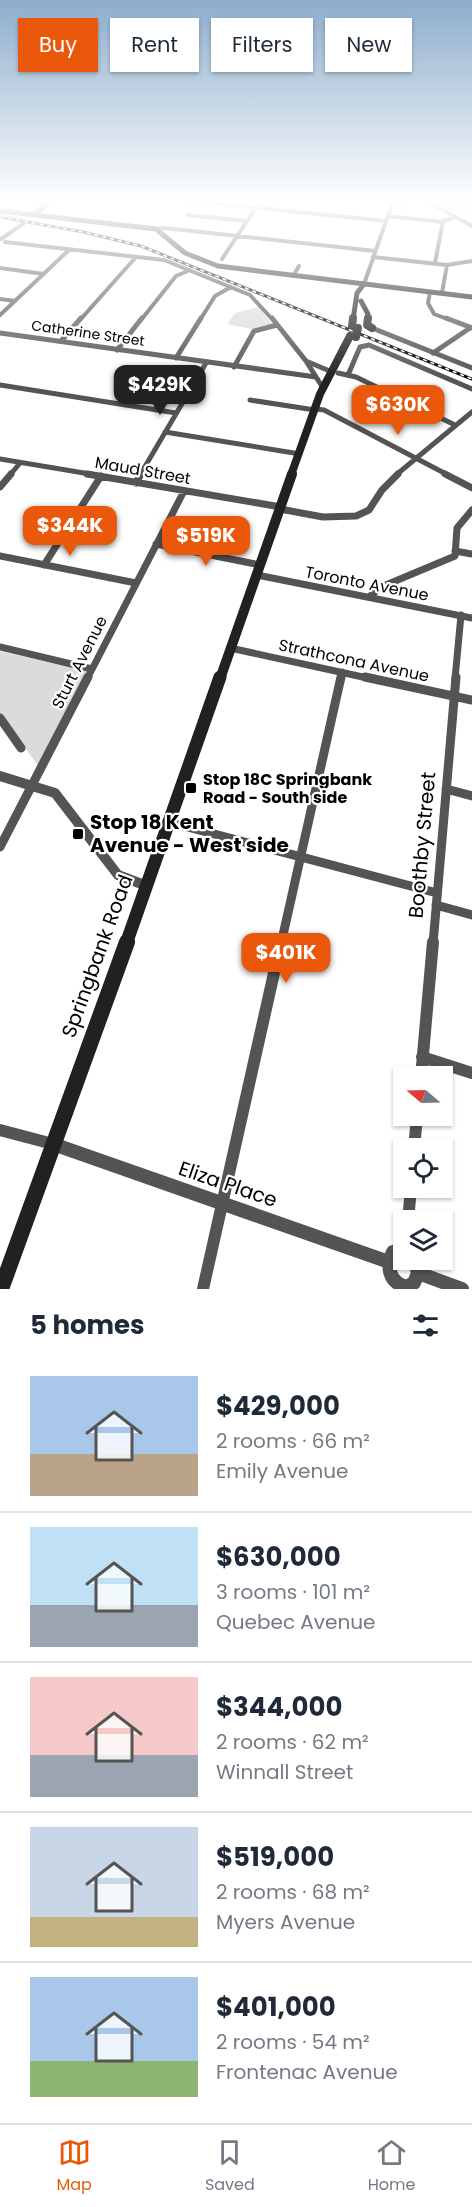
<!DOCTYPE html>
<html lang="en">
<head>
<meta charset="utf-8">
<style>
	body { margin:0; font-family:Poppins,sans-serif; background:#f2f2f3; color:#1f2937; height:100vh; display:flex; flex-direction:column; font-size:22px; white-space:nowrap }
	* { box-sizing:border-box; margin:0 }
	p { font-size:20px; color:#747a83 }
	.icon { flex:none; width:33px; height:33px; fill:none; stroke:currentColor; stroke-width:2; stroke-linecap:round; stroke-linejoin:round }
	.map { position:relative; height:1289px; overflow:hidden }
	.side { display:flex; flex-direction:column; background:#fff; flex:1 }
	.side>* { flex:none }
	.hud { position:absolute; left:18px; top:18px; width:436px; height:54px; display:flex; gap:12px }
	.needle { width:39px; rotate:289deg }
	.buttons { position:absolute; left:393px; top:1066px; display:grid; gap:12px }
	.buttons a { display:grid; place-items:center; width:60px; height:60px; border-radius:0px; background:#fff; box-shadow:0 2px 4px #0004; font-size:30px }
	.price { position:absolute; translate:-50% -51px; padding:0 14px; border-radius:12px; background:#ea580c; color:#fff; font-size:20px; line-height:39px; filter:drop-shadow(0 2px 3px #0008) }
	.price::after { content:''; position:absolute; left:50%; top:36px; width:18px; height:14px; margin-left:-9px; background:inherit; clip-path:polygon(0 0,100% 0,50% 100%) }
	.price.current { background:#222; color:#fff }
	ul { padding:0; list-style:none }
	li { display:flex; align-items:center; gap:18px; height:150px; padding:0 30px }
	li+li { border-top:2px solid #e0e1e3 }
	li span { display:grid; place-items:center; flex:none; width:168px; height:120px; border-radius:0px; color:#555 }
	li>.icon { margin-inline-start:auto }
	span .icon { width:72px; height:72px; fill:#fffc; stroke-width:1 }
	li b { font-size:26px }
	h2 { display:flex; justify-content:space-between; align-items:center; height:72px; padding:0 30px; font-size:26px }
	.tag { padding:0 21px; border-radius:0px; background:#fff; box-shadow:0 2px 4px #0004; font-size:21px; line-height:54px }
	.tag.current { background:#ea580c; color:#fff }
	.tabs { display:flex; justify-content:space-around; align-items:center; height:84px; border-top:2px solid #e0e1e3; background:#fff; font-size:16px; color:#747a83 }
	.tabs a { display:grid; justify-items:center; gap:3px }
	.tabs .current { color:#ea580c }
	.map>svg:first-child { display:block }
</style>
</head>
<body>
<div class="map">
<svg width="472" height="1289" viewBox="0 0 472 1289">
	<rect width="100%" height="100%" fill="#fff"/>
	<path fill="#dbdbdb" d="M433,200H472V212L461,215Z
		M259,307L272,324L251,329L227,324L235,313Z
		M0,651L89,672L39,767L0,713Z"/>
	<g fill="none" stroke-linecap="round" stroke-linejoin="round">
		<path stroke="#545454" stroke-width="4" d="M23,200L48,203
			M179,200L386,221
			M425,200L472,226
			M187,215L247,221
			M388,216L443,222
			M156,229L165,228L375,251
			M1,239L24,223
			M5,242L164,260L250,295L273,320
			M373,257L447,265
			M222,259L261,200
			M435,263L443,221L453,218
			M0,268L44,274
			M293,276L299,266
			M364,284L392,204L407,200
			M430,292L428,303L434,314L450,320
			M442,293L447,265L472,261
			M0,299L15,301
			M0,315L70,249
			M80,320L136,257
			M141,320L176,276L190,270
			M200,320L215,296L231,287"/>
		<path stroke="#545454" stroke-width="5" d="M272,318L306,361L323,388
			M446,318L472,328
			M372,328L472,368
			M0,333L316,377
			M61,341L81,318
			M117,350L142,318
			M433,353L470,328
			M176,358L201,318
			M306,361L332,372
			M234,367L254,331L277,325
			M338,373L356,377L455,425
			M348,375L360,347L369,345L472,389
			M0,385L176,413
			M250,400L315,410
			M316,409L324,410L448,475
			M165,432L300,454
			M0,459L96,475
			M10,475L20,463
			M140,475L206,363
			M396,475L472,412"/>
		<path stroke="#545454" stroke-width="7" d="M87,474L281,507
			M445,474L472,488
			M136,483L141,474
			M0,487L11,474
			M280,509L323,517L356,516L369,510L382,490L398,474
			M156,544L260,565
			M455,551L472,554
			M0,556L136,583
			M44,565L101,476
			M257,575L472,618
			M369,597L381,587L455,556L457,528L472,510
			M0,647L92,669
			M230,648L372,679
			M87,679L184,491
			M341,679L342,672
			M455,679L461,615"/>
		<path stroke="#545454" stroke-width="9" d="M365,677L472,700
			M0,718L21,748
			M446,789L472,796
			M169,822L437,893
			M0,847L88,677
			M436,905L472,915
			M281,944L341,677
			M433,944L456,677"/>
		<path stroke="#545454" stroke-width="12" d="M422,1057L472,1073
			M421,1077L433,942
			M0,1130L53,1144
			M414,1149L417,1116
			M408,1221L411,1188
			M203,1289L281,942"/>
		<path stroke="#545454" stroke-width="10" d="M0,776L55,793L118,875L147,886"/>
		<path stroke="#545454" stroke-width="14" d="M53,1144L389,1262
			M404,1249L393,1252C386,1267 389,1282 406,1287L414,1283L418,1273L415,1260
			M418,1273L462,1289"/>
		<path stroke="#212121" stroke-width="5" d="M0,211L156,229L185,253L218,266L472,297
			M35,214L52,200
			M361,301L368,314L367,320
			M353,320L357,293L364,284"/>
		<path stroke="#212121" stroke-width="8" d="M368,318L367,325L372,328
			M352,327L353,318
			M291,475L320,394L350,336"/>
		<path stroke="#212121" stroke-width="10" d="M220,679L292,474"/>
		<path stroke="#212121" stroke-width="13" d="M126,944L220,677"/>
		<path stroke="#212121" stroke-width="16" d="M1,1289L127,942"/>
		<defs>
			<path id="rail" d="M0,217L83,232L141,246L472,379"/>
		</defs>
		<use href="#rail" stroke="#000" stroke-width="3"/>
		<use href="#rail" stroke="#fff" stroke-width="1.5" stroke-dasharray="4" stroke-linecap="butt"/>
		<path stroke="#212121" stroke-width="8" d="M356,337L358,328"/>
	</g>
	<linearGradient id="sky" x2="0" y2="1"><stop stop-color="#8cadcc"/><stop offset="0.53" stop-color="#fff"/><stop offset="1" stop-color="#fff" stop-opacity="0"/></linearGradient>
	<rect width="472" height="380" fill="url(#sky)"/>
	<g fill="#000" stroke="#fff" stroke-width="2">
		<rect x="185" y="782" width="12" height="12" rx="3"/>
		<rect x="72" y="828" width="12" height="12" rx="3"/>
	</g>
	<g text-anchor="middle" stroke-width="4.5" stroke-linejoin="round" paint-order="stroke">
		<g font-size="14" fill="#000" stroke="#fff">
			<text transform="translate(88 333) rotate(8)" y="5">Catherine Street</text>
		</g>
		<g font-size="16" fill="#000" stroke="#fff">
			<text transform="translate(143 470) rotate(10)" y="6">Maud Street</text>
			<text transform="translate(367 583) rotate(11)" y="6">Toronto Avenue</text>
			<text transform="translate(354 660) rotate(12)" y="6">Strathcona Avenue</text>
			<text transform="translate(79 662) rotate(-63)" y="6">Sturt Avenue</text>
		</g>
		<g font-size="16" font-weight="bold" fill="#000" stroke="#fff" text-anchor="start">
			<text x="203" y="785">Stop 18C Springbank<tspan x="203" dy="18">Road - South side</tspan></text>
		</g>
		<g font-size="20" font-weight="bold" fill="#000" stroke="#fff" text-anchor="start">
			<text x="90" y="829">Stop 18 Kent<tspan x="90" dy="23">Avenue - West side</tspan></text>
		</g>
		<g font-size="20" fill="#000" stroke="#fff">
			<text transform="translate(422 845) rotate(-85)" y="7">Boothby Street</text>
			<text transform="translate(97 956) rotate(-70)" y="7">Springbank Road</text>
			<text transform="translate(228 1184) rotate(19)" y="7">Eliza Place</text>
		</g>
	</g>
</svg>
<div class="buttons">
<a><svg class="needle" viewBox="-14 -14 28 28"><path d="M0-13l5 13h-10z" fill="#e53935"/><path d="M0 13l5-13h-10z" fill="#747a83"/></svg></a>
<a><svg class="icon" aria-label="locate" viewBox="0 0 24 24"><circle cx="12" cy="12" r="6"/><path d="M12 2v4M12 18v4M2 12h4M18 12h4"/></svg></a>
<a><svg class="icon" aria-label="layers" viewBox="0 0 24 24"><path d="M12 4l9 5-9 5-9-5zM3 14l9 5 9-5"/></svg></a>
</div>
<b class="price current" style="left:160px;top:416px">$429K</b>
<b class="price" style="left:398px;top:436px">$630K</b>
<b class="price" style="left:70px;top:557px">$344K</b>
<b class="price" style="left:206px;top:567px">$519K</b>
<b class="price" style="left:286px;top:984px">$401K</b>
<div class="hud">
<a class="tag current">Buy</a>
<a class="tag">Rent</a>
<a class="tag">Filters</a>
<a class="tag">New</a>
</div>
</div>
<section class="side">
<h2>5 homes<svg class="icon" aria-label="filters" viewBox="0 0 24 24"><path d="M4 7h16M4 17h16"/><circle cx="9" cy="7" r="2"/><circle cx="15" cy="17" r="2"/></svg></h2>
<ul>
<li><span style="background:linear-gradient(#a9c7e8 65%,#b9a48a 0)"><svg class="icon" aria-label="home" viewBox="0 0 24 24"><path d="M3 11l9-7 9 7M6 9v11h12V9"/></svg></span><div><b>$429,000</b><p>2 rooms · 66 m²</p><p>Emily Avenue</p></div></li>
<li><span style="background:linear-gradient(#bfe0f5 65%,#9aa5b1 0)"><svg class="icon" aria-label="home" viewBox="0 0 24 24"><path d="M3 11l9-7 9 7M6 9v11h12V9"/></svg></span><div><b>$630,000</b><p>3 rooms · 101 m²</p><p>Quebec Avenue</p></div></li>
<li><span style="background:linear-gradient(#f6c9c9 65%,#9aa5b1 0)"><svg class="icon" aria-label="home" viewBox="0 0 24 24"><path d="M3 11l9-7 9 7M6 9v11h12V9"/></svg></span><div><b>$344,000</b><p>2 rooms · 62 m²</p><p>Winnall Street</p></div></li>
<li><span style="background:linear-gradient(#c9d6e8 75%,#c2b280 0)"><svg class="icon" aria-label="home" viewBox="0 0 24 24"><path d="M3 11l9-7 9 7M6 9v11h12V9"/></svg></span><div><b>$519,000</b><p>2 rooms · 68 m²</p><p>Myers Avenue</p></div></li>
<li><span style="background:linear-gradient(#a9c7e8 70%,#8fb573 0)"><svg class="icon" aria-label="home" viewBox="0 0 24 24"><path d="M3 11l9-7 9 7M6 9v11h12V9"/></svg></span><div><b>$401,000</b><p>2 rooms · 54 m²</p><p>Frontenac Avenue</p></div></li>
</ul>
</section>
<nav class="tabs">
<a class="current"><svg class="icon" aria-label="map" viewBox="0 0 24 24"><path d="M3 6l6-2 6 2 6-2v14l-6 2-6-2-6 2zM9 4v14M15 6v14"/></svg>Map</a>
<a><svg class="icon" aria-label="saved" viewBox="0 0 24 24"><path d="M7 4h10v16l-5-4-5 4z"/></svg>Saved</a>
<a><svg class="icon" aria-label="home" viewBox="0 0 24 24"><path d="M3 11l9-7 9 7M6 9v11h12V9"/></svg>Home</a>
</nav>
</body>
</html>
